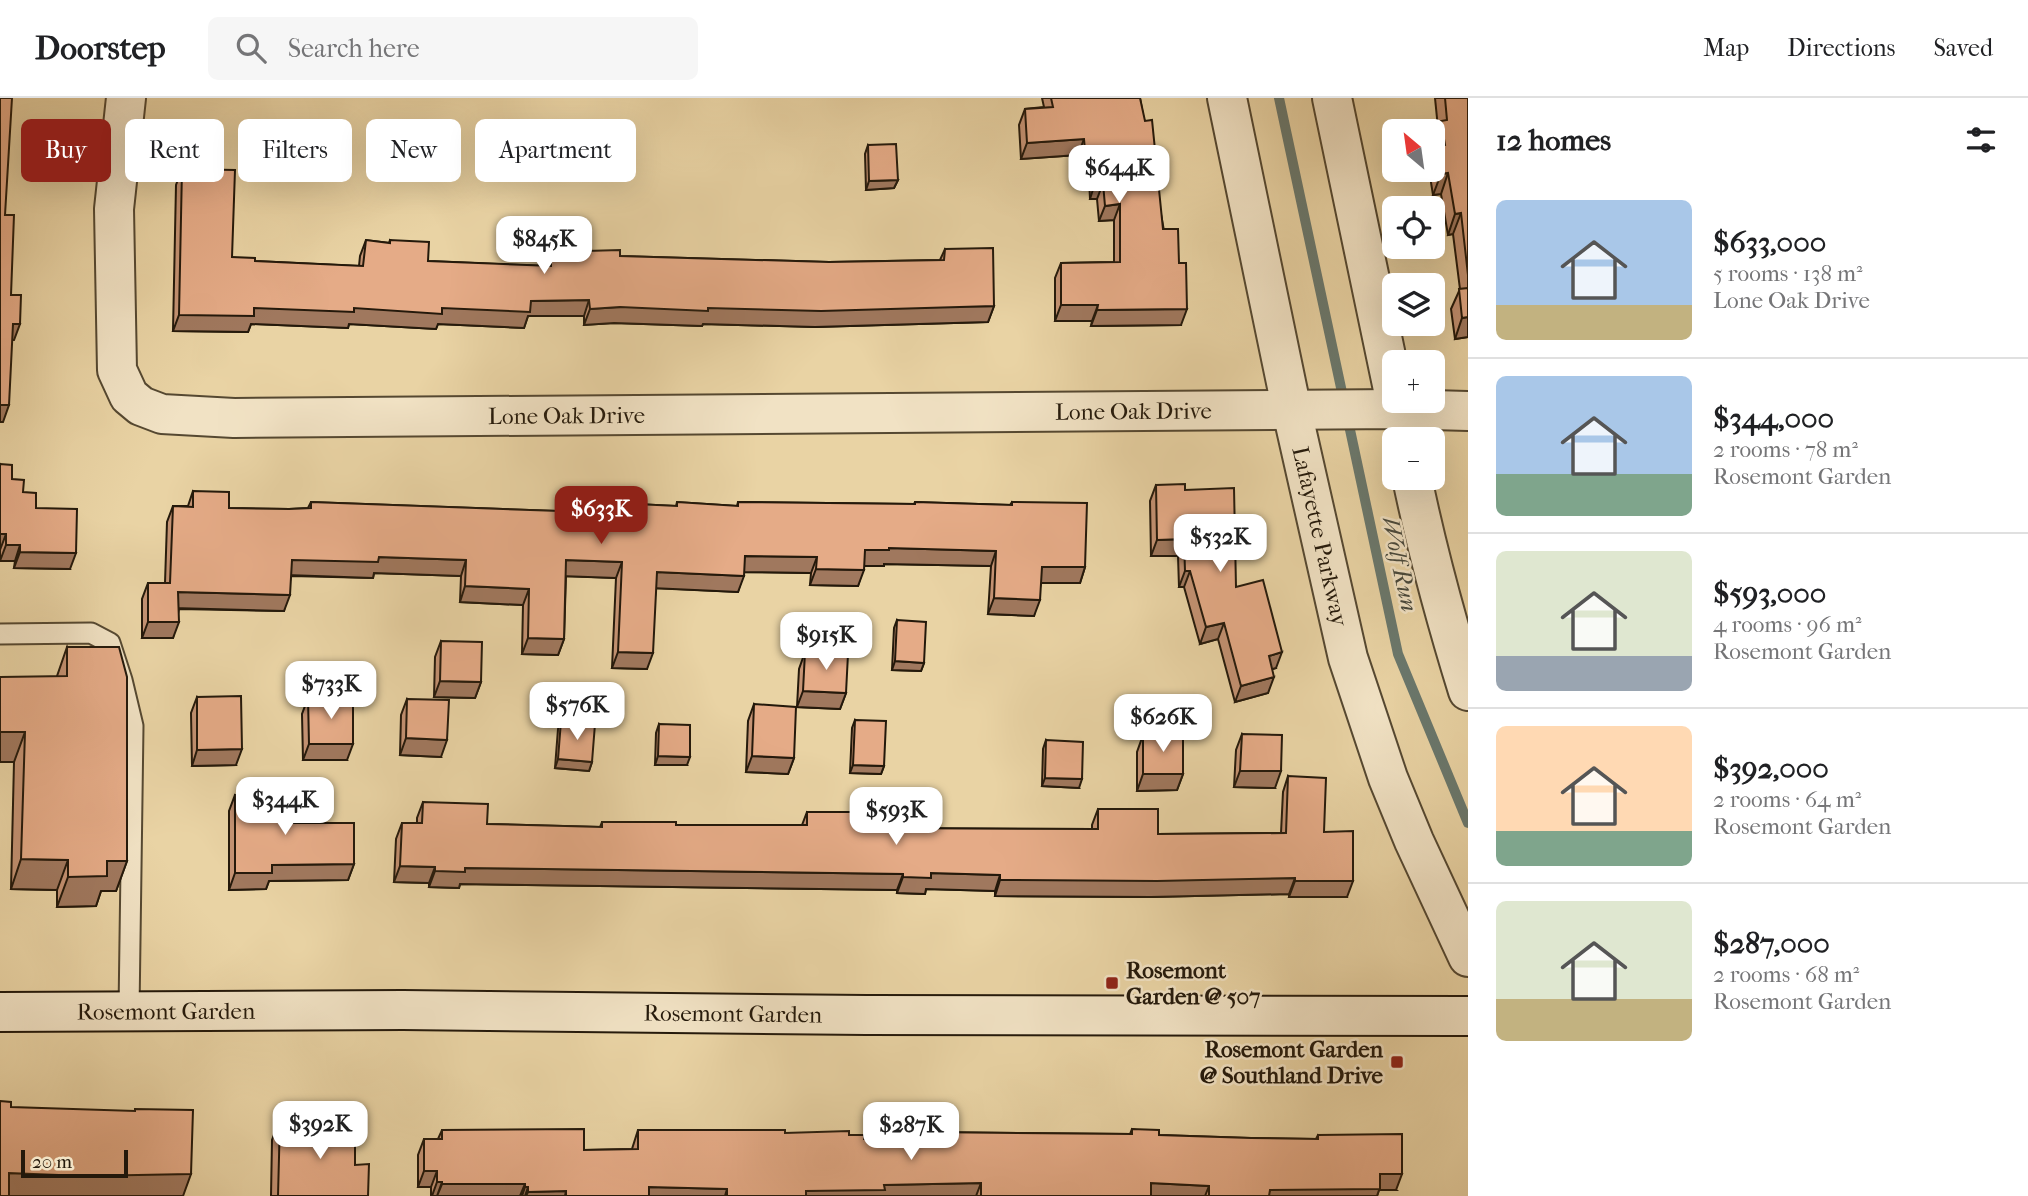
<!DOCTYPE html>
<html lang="en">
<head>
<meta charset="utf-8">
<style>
	body { margin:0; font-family:"IM FELL French Canon",serif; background:#f6f6f6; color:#202124; height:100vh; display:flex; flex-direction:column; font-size:26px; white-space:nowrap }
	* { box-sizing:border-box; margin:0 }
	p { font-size:23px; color:#757577 }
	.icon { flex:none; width:38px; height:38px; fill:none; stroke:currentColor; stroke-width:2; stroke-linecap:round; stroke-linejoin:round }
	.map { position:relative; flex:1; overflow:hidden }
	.drawer { display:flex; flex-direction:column; background:#fff; width:560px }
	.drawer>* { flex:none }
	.banner { position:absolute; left:21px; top:21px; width:665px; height:63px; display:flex; gap:14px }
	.needle { width:46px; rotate:331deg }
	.controls { position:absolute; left:1382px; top:21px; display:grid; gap:14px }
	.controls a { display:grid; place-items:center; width:63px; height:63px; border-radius:10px; background:#fff; box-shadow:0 7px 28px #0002; font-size:35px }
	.scale { position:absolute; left:21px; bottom:18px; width:107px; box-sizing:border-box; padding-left:7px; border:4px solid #24190b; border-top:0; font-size:19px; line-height:24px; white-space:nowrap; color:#24190b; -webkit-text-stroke:5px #f1e2c4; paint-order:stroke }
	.price { position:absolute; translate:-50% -60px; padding:0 16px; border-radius:14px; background:#fff; color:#222; font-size:23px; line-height:46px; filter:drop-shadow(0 2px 4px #0008) }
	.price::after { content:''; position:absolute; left:50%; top:42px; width:21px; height:16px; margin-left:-10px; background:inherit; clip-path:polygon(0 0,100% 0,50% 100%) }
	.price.on { background:#8f2418; color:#fff }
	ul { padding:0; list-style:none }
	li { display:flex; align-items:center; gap:21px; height:175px; padding:0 28px }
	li+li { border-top:2px solid #e0e0e0 }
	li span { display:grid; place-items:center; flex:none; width:196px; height:140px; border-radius:10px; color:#555 }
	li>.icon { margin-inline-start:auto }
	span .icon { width:84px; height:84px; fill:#fffc; stroke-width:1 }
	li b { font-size:30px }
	h2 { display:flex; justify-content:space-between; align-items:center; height:84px; padding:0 28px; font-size:30px }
	.tag { padding:0 24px; border-radius:10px; background:#fff; box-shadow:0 7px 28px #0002; font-size:24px; line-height:63px }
	.tag.on { background:#8f2418; color:#fff }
	header { display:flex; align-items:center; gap:42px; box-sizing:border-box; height:98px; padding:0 35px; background:#fff; border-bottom:2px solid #e0e0e0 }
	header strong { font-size:33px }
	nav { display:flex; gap:38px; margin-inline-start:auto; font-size:24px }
	.search { width:490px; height:63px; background:#f6f6f6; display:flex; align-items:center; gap:18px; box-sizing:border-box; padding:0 24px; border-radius:10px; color:#757577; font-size:26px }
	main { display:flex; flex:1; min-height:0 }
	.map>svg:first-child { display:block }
</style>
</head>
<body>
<header>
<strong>Doorstep</strong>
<div class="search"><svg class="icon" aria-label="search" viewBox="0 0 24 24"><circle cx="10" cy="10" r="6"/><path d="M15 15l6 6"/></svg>Search here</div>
<nav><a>Map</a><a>Directions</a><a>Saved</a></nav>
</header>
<main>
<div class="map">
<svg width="1468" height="1098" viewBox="0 0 1468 1098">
	<rect width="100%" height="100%" fill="#e9d3a4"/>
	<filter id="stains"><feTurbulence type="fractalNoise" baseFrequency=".00286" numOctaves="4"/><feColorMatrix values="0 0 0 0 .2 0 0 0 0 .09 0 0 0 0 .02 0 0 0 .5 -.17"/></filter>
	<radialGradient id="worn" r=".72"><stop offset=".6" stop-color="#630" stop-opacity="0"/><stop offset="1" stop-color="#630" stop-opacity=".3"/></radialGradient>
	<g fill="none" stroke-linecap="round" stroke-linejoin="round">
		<path stroke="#6a786d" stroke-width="10" d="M1279,0L1398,556L1468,725"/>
		<defs>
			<path id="service" d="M0,536L91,535L110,545L122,582L133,628L129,913"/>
			<g id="minor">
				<path id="s1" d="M126,0L114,111L117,272L129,298L141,308L162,316L234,320L1397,311L1468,313"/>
				<path id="s2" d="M1227,0L1292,313L1348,560L1388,680L1414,743L1468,859"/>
				<path d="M1332,0L1395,301"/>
				<path d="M1412,380C1427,452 1446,522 1468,593"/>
			</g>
			<g id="secondary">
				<path id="s3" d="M0,914L403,912L866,917L1468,918"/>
			</g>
		</defs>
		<use href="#service" stroke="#554831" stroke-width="23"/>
		<use href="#minor" stroke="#554831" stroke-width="42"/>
		<use href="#secondary" stroke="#24190b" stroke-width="42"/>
		<use href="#service" stroke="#f1e2c4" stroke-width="19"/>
		<use href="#minor" stroke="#f1e2c4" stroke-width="38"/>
		<use href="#secondary" stroke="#f1e2c4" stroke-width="38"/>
	</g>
	<path fill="#c59374" stroke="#24190b" stroke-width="2" d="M1042,0H1140L1181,227L1091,228L1092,223H1055V180L1061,165L1114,164V122L1099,123L1097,101H1090L1089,79L1080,80L1078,57L1021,61L1019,27L1025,11L1044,9Z
		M1435,0H1468V239L1455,241L1451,211L1460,191L1453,136L1448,137L1441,96L1433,97L1429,72H1433V57L1435,52L1434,43L1438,30Z
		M868,47L898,82L894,90L866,92L865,56Z
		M182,71L232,159L255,163L359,168L360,158L366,142L389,145L390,142L428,163L546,168L551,154L620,158L829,164L940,162L945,151L994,208L988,224L815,229L703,226L702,228L614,225L584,227V218H528L524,230L438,226L436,231L349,226L348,230L251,226L248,234L173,233L176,87Z
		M0,366L36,410L70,471L14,470L15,463H0Z
		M1156,387L1185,392L1236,489L1276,570L1272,571L1268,595L1235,604L1218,541L1200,546L1184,489H1179L1178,458H1151L1150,403Z
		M193,393L229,410L289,411L308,410L311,404L557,413L559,409H635L636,406L676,408L677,404L737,408L738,404L914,406L915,404L1010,407L1012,404L1085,469L1080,485H1041L1034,518L988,516L991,468L884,466V468H864L858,488L810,487L811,475L744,474L738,494L656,490L647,571L612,570L616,480L566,478L564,541L558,557L522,556L523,507L460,504L461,478L374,475L373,480L291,478L284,513L179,511L173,540H142V501L148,485H165L167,424L173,408H188Z
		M897,522L924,565L921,573L892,572L894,530Z
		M441,543L481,584L475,600L434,599L435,559Z
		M67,549L127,763L116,793H101L96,808L57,809V792L11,791L14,664H0L57,578Z
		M805,554L846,595L840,611L797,609L799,571Z
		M197,599L236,667L192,668L191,615Z
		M308,600L347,662H303L302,616Z
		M407,601L441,659L400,657L401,617Z
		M754,606L794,660L788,676L746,674L748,623Z
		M855,622L884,668L881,676L850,675L852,630Z
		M561,623L592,664L589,673L555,670L558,631Z
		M659,626L687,667H655L656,635Z
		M1242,636L1275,690L1234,689L1236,652Z
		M1143,637L1183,676L1177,692L1137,693V654Z
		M1046,642L1079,690L1042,688L1043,651Z
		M1288,678L1324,734L1347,799H1289V796L1151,799L995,798V793L926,791L925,796L897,795V792L460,786L459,790L429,789V785L394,784L396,741L402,725H417V720L423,704L487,726L600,729L602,724L676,727H802L807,714L857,728L867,730L1092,731V727L1098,711L1158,736L1281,735L1283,694Z
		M235,697L287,725L354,766L348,782L269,783L266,791L229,792V713Z
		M280,1021L307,1025L355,1067L368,1098H271L272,1042Z
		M1132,1031L1159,1037L1251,1040L1316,1041L1318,1037L1396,1092H1379L1377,1098H431V1089H418V1057L424,1041H438L442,1032L584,1052L632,1051L638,1032L849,1037L864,1041L921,1039L923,1034L1130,1036Z"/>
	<path fill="#a0785e" stroke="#24190b" stroke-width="2" d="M1084,41L1078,57L1021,61L1027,45Z
		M1094,63L1089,79L1080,80L1086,64Z
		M1448,75L1441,96L1433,97L1441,76Z
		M898,82L894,90L866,92L869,83Z
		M1095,85H1103L1097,101H1090Z
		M1120,106L1114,122L1099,123L1105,108Z
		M1461,115L1453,136L1448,137L1455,116Z
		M589,202L584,218H528L524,230L438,226L436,231L349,226L348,230L251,226L248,234L173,233L179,217L254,210H442L531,203Z
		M1061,207H1098L1092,223H1055Z
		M994,208L988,224L815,229L703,226L702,228L614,225L584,227L590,211L620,209Z
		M1187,211L1181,227L1091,228L1097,212Z
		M1468,219V239L1455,241L1462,220Z
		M13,226H20L14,242H7Z
		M0,307H9L3,324H0Z
		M0,436H6L0,452Z
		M1184,441L1178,458H1151L1157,442Z
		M6,447H20L15,463H0Z
		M889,450L996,453L991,468L884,466V468H859L865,452Z
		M20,454L76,455L70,471L14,470Z
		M745,458L817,459L811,475L739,474Z
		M379,459L466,462L461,478L374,475L373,480L286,477L292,462Z
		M566,462L622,464L616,480L560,478Z
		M1042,469H1085L1080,485H1036Z
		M816,471L864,472L858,488L810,487Z
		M1185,473H1190L1184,489H1179Z
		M657,474L744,478L738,494L651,490Z
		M465,488L529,491L523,507L460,504Z
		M178,494L290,497L284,513L173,510Z
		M994,500L1040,502L1034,518L988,516Z
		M148,524H179L173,540H142Z
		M1224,525L1218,541L1200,546L1206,529Z
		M528,540L564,541L558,557L522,556Z
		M618,554L653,555L647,571L612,570Z
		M1282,554L1276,570L1263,574L1269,558Z
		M895,563L924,565L921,573L892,572Z
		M1274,579L1268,595L1235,604L1241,588Z
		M440,583L481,584L475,600L434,599Z
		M803,593L846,595L840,611L797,609Z
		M0,634H25L14,664H0Z
		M406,640L447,642L441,659L400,657Z
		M309,646H353L347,662H303Z
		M242,651L236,667L192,668L197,652Z
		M658,658L690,659L687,667H655Z
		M752,658L794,660L788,676L746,674Z
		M558,661L592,664L589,673L555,670Z
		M853,667L884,668L881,676L850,675Z
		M1240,673H1281L1275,690L1234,689Z
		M1143,676H1183L1177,692L1137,693Z
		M1045,680L1082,681L1079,690L1042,688Z
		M21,761L68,762L57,792L11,791Z
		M107,763H127L116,793H101L96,808L57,809L68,779Z
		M354,766L348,782L269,783L266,791L229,792L235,775L272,767Z
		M400,768L435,769L429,785L394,784Z
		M465,770L903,776L897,792L460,786L459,790L429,789L435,773Z
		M931,775L1000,777L995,793L926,791L925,796L897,795L903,779Z
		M1295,780L1289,796L1151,799L995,798L1000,782Z
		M1295,783H1353L1347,799H1289Z
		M424,1073H437L431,1089H418Z
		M9,1075L191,1076L183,1098H1Z
		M1380,1076H1402L1396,1092H1379L1377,1098H1267L1270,1092Z
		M437,1084H442L437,1098H432Z
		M981,1085L976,1098H804L806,1093L884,1087Z
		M1151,1085L1209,1088L1205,1098H1146Z
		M442,1086H525L520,1098H437Z
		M525,1089H528L525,1098H522Z
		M649,1089L727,1091L725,1098H646Z
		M566,1093L565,1098H526L528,1094Z"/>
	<path fill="#e5ab87" stroke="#24190b" stroke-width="2" d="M0,0H12L5,117H14L11,197H21L20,226H13L9,307H0Z
		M1051,0H1140L1145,23L1152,22L1163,131H1178L1179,165H1186L1187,211L1097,212L1098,207H1061V165L1120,164V106L1105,108L1103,85H1095L1094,63L1086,64L1084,41L1027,45L1025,11L1053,9Z
		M1445,0H1468V177L1461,115L1455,116L1448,75L1441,76L1436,49L1445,47L1441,23L1447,22Z
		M896,46L898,82L869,83L868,47Z
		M182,71L235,72L232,159L255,160V163L363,168L366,142L390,145V142L429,144L428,163L551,168V154L620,152V158L829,164L944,162L945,151L993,150L994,208L821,213L708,210V213L620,209L590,211L589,202L531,203L530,214L442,210V216L354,210V214L254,210V218L179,217Z
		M1468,190V219L1462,220L1459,191Z
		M0,366L12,367V381L24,382L23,394L36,395V410L77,411L76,455L20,454V447H6V436H0Z
		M1185,386V392L1234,390L1236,489L1263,482L1282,554L1269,558L1274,579L1241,588L1224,525L1206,529L1190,473H1185L1184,441L1157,442L1156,387Z
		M193,393L229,394V410L289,411L311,410V404L559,413V409H636V406L677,408V404L738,408V404L915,406V404L1012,407V404L1087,405L1085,469H1042L1040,502L994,500L996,453L889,450V452H865L864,472L816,471L817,459L745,458L744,478L657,474L653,555L618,554L622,464L566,462L564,541L528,540L529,491L465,488L466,462L379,459L378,464L292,462L290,497L178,494L179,524H148V485H170L173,408L193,409Z
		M897,522L926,524L924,565L895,563Z
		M441,543L482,544L481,584L440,583Z
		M67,549H119L127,579V763H107V778L68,779V762L21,761L25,634H0V579L67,578Z
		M805,554L848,556L846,595L803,593Z
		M241,598L242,651L197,652V599Z
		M353,599V646H309L308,600Z
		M407,601L449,602L447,642L406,640Z
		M754,606L796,609L794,660L752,658Z
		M855,622L886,623L884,668L853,667Z
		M561,623L595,626L592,664L558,661Z
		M659,626L690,627V659L658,658Z
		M1242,636L1282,637L1281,673H1240Z
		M1143,637H1183V676H1143Z
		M1046,642L1083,644L1082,681L1045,680Z
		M1288,678L1326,680L1324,734L1353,733V783H1295V780L1157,783L1000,782V777L931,775V780L903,779V776L465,770V774L435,773V769L400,768L402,725H422L423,704L488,706L487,726L602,729V724H676V727H807V714H857V728L867,730L1098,731V711H1158V736L1286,735Z
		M235,697H287V725H354V766L272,767V775H235Z
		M0,1003L11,1004V1009L135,1013V1011L193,1012L191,1076L84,1078L9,1075V1098H0Z
		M280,1021L307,1023V1025L355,1026V1067L369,1066L368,1098H278Z
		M584,1031V1052L638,1051V1032H785V1035L849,1033V1037H864V1041L923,1039V1034L1132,1036V1031L1159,1032V1037L1251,1040L1318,1041V1037L1402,1036V1076H1380V1091L1270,1092L1269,1098H1209V1088L1151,1085V1098H981V1085L884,1087L885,1092L806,1093V1098H727V1091L649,1089V1098H566V1093L528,1094V1089H525V1086H442V1084H437V1073H424V1041H442V1032Z"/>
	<g fill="#8f2418" stroke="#f1e2c4" stroke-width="2.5">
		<rect x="1105" y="878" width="14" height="14" rx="3.5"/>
		<rect x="1390" y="957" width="14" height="14" rx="3.5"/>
	</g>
	<g text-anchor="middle" stroke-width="5" stroke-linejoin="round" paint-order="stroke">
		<g font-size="23" fill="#24190b" stroke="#f1e2c4">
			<text dy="8" stroke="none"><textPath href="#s1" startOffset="1311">Lone Oak Drive</textPath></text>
			<text dy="8" stroke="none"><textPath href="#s1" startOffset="744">Lone Oak Drive</textPath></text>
			<text dy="8" stroke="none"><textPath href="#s2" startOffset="448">Lafayette Parkway</textPath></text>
			<text dy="8" stroke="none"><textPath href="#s3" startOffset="166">Rosemont Garden</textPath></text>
			<text dy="8" stroke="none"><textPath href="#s3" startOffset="733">Rosemont Garden</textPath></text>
		</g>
		<g font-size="23" font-weight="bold" fill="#24190b" stroke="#f1e2c4" text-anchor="start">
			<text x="1126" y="880">Rosemont<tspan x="1126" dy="26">Garden @ 507</tspan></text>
			<text x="1383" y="959" text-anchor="end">Rosemont Garden<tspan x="1383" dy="26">@ Southland Drive</tspan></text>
		</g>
		<g font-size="24" font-style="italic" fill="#47483c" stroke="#f1e2c4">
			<text transform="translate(1400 466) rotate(78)" y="8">Wolf Run</text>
		</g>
	</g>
	<rect width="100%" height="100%" filter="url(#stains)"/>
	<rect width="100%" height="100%" fill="url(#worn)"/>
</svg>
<div class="controls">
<a><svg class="needle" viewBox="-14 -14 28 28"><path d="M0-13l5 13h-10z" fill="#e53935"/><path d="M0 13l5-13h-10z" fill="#757577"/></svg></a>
<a><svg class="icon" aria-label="locate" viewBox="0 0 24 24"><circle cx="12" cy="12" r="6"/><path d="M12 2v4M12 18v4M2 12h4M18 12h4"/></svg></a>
<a><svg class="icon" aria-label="layers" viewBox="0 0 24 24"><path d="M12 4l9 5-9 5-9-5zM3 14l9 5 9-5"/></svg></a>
<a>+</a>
<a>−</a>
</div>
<div class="scale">20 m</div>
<b class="price" style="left:1119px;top:107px">$644K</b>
<b class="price" style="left:544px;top:178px">$845K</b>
<b class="price on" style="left:601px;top:448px">$633K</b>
<b class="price" style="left:1220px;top:476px">$532K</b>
<b class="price" style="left:826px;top:574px">$915K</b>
<b class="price" style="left:331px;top:623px">$733K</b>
<b class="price" style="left:577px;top:644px">$576K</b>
<b class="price" style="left:1163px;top:656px">$626K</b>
<b class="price" style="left:285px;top:739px">$344K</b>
<b class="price" style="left:896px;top:749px">$593K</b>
<b class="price" style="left:320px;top:1063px">$392K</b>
<b class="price" style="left:911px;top:1064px">$287K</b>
<div class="banner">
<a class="tag on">Buy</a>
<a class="tag">Rent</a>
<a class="tag">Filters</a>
<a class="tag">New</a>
<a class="tag">Apartment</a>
</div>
</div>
<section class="drawer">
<h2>12 homes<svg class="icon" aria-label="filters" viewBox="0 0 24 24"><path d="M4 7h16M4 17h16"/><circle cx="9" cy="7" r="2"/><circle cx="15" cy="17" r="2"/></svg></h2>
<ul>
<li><span style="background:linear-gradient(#a9c7e8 75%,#c2b280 0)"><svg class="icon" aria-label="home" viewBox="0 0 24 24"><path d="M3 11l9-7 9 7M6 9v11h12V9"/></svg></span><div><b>$633,000</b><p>5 rooms · 138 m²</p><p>Lone Oak Drive</p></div></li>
<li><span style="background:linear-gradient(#a9c7e8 70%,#7fa58c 0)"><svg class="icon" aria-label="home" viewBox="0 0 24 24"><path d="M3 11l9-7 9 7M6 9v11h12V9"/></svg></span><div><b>$344,000</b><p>2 rooms · 78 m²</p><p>Rosemont Garden</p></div></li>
<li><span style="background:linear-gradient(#dfe7d0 75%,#9aa5b1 0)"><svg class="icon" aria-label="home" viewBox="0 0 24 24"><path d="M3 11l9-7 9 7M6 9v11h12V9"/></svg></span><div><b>$593,000</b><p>4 rooms · 96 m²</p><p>Rosemont Garden</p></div></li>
<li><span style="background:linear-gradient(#ffd9b3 75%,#7fa58c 0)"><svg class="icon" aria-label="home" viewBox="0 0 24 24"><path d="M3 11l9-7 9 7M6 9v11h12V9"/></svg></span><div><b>$392,000</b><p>2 rooms · 64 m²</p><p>Rosemont Garden</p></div></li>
<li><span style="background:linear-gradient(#dfe7d0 70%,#c2b280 0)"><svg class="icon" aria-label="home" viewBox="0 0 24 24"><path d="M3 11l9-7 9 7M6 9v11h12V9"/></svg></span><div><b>$287,000</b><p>2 rooms · 68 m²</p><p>Rosemont Garden</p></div></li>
</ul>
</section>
</main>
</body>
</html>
